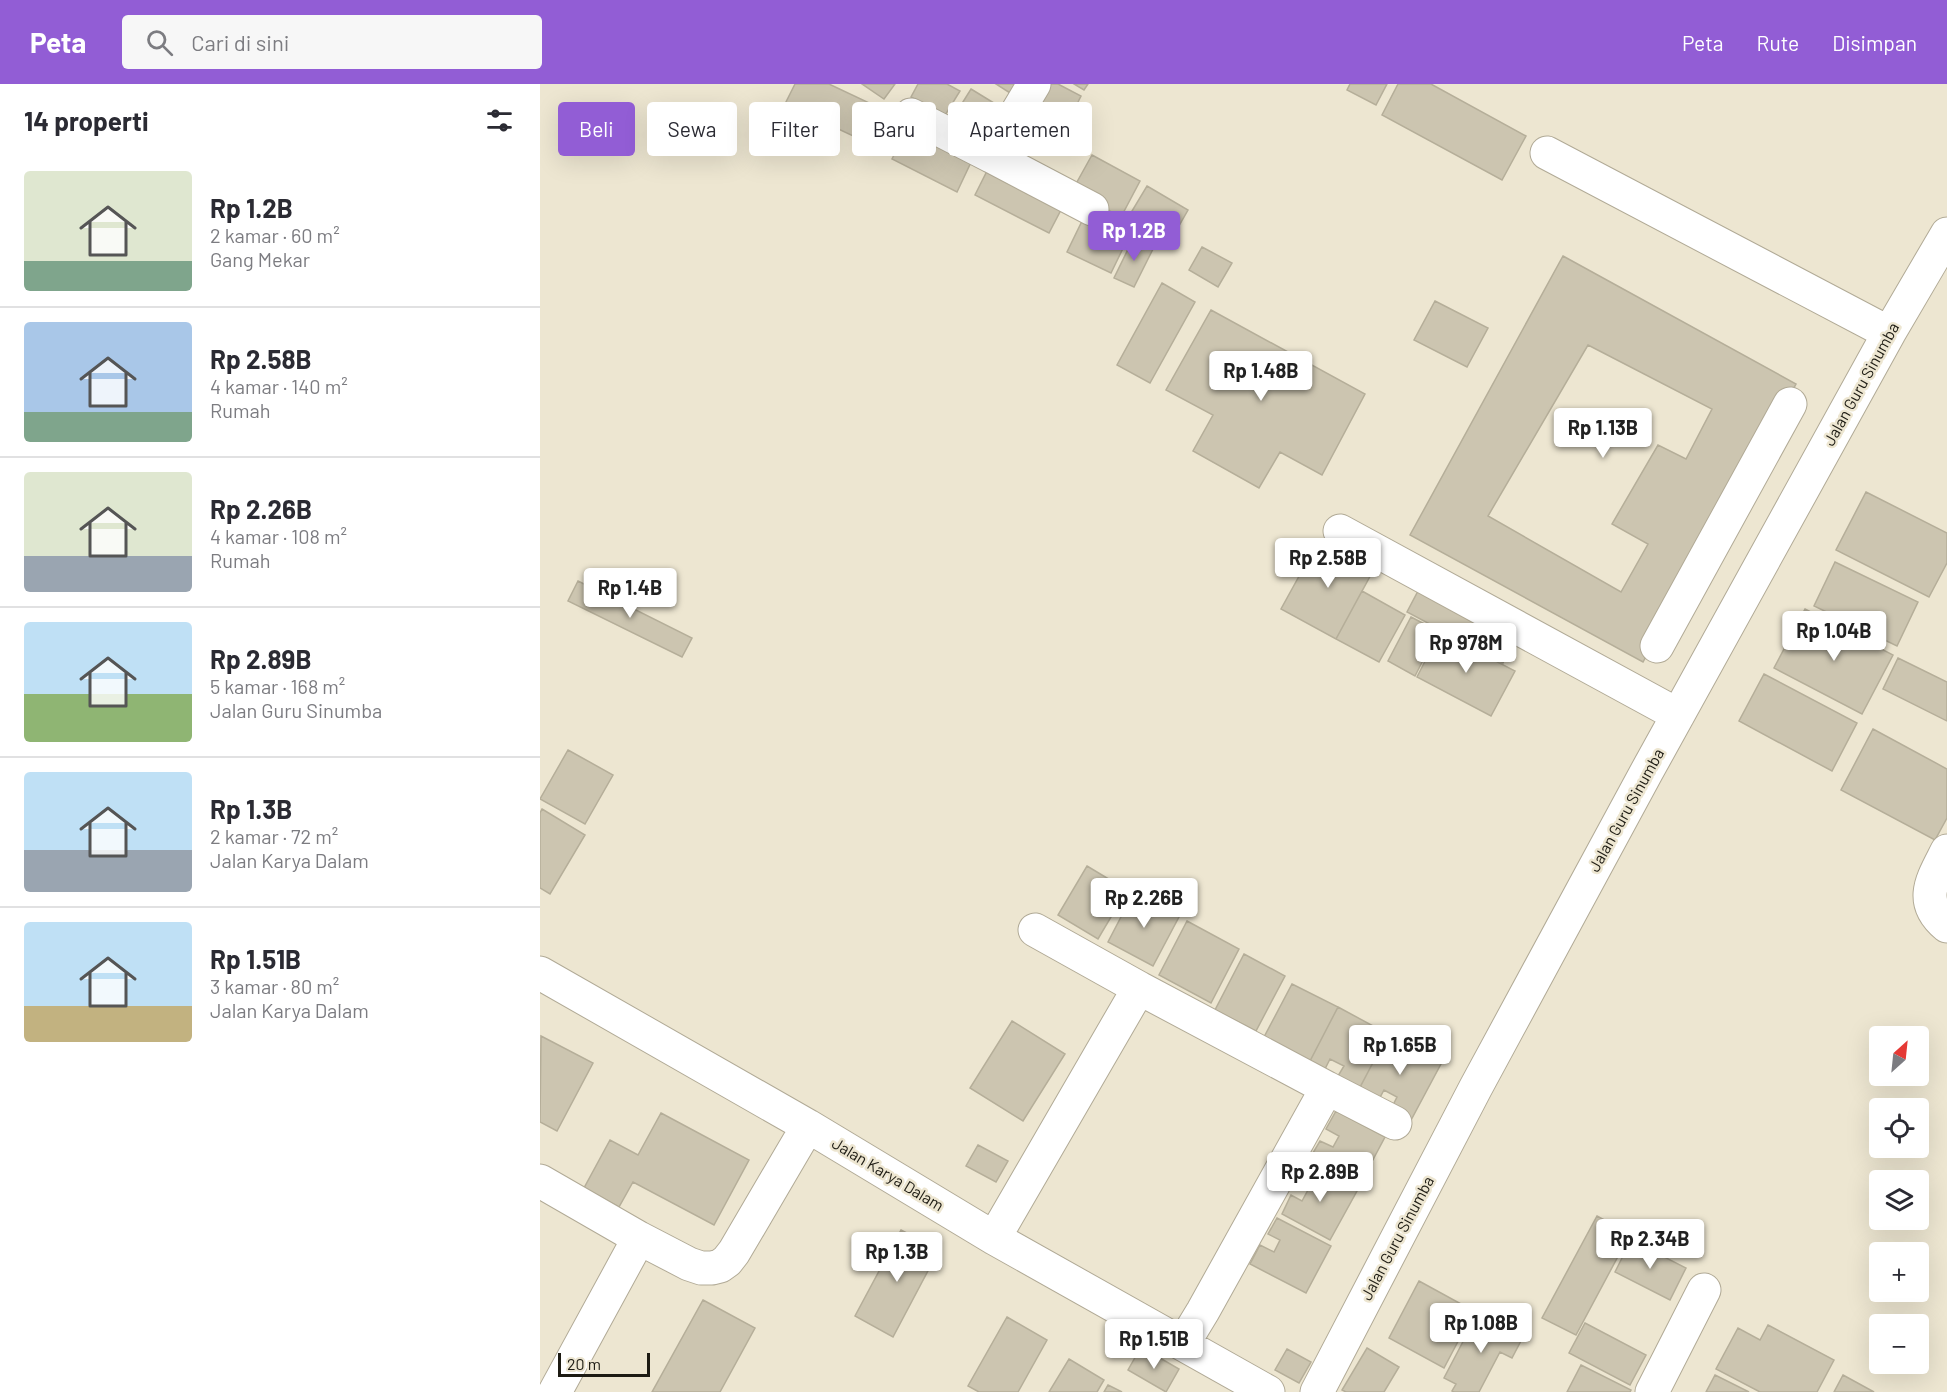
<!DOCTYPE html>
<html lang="id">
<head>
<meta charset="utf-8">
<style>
	body { margin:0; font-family:Barlow,sans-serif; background:#f7f7f7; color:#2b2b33; height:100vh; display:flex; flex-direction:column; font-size:22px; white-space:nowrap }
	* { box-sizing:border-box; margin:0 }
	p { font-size:20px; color:#7c7c81 }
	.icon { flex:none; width:33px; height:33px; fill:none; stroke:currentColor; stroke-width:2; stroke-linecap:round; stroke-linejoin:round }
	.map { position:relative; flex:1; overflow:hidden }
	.panel { display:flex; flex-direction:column; background:#fff; width:540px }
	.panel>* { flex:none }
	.hud { position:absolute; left:18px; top:18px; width:570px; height:54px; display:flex; gap:12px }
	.needle { width:39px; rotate:27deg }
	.fabs { position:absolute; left:1329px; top:942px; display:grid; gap:12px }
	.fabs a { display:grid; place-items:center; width:60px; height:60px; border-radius:6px; background:#fff; box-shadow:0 6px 24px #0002; font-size:30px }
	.scale { position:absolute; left:18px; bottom:15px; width:92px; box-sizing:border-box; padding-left:6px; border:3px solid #1d1b13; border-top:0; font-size:16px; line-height:21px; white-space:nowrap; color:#1d1b13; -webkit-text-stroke:4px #ede6d1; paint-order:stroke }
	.price { position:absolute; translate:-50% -51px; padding:0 14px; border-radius:6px; background:#fff; color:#222; font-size:20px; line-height:39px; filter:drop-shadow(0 2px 3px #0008) }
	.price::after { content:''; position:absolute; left:50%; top:36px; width:18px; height:14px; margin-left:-9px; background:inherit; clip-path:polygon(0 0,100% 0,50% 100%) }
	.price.selected { background:#925dd5; color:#fff }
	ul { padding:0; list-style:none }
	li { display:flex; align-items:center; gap:18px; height:150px; padding:0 24px }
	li+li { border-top:2px solid #e1e1e2 }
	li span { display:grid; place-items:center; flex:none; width:168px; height:120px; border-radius:6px; color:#555 }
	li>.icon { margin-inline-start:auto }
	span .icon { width:72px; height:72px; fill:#fffc; stroke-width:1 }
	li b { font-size:26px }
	h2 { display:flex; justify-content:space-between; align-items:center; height:72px; padding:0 24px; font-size:26px }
	.chip { padding:0 21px; border-radius:6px; background:#fff; box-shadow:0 6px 24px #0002; font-size:21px; line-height:54px }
	.chip.selected { background:#925dd5; color:#fff }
	header { display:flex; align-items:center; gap:36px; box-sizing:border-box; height:84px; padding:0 30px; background:#925dd5; color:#fff }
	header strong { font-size:28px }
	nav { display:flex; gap:33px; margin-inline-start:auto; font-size:21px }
	.search { width:420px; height:54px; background:#f7f7f7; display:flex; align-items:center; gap:15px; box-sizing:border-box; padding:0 21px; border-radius:6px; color:#7c7c81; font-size:22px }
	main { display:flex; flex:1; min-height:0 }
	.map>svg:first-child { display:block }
</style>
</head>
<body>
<header>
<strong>Peta</strong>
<div class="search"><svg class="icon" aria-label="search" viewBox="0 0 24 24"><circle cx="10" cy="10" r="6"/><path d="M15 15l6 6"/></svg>Cari di sini</div>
<nav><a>Peta</a><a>Rute</a><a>Disimpan</a></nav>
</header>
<main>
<section class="panel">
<h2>14 properti<svg class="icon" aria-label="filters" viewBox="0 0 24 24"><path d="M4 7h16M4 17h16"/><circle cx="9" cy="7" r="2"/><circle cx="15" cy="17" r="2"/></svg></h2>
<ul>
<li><span style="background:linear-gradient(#dfe7d0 75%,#7fa58c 0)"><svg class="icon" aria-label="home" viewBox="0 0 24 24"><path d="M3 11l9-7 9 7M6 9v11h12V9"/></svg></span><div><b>Rp 1.2B</b><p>2 kamar · 60 m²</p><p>Gang Mekar</p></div></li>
<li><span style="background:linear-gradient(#a9c7e8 75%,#7fa58c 0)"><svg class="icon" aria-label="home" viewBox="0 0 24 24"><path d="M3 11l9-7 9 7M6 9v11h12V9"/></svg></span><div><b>Rp 2.58B</b><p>4 kamar · 140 m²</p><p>Rumah</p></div></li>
<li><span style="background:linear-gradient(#dfe7d0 70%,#9aa5b1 0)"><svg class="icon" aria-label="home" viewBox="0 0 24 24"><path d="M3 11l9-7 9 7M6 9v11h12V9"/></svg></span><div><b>Rp 2.26B</b><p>4 kamar · 108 m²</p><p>Rumah</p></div></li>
<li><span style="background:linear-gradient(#bfe0f5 60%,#8fb573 0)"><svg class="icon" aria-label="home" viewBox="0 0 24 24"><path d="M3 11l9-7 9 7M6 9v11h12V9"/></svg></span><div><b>Rp 2.89B</b><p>5 kamar · 168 m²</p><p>Jalan Guru Sinumba</p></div></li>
<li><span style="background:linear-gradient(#bfe0f5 65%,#9aa5b1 0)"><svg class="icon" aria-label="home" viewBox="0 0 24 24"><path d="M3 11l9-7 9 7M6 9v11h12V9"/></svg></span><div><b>Rp 1.3B</b><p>2 kamar · 72 m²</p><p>Jalan Karya Dalam</p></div></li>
<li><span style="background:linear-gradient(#bfe0f5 70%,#c2b280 0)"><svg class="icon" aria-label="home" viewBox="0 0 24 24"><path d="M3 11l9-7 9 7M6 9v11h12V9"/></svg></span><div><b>Rp 1.51B</b><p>3 kamar · 80 m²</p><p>Jalan Karya Dalam</p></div></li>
</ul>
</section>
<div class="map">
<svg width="1407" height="1308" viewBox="0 0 1407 1308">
	<rect width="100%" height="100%" fill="#ede6d1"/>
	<path fill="#ccc5b0" stroke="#b5ae99" stroke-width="1.5" fill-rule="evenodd" d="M255,0H289L359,33L343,66L245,20Z
		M322,0H355L344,15Z
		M378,0H407L420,7L404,33L371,13Z
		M456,0H487L478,14Z
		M507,0H518L541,12L526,42L494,26Z
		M534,0H548L544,6Z
		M810,0H847L836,21L807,6Z
		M858,0H891L986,52L962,96L842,31Z
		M431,5L467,27L448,58L411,37Z
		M369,42L433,74L417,108L352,75Z
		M552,71L600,97L581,133L532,107Z
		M449,83L523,122L509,149L435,111Z
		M607,102L648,126L628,161L586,137Z
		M544,133L588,154L571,189L527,168Z
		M594,153L614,163L594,203L574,194Z
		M662,163L692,179L678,203L649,186Z
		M1023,172L1256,300L1103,578L870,451ZM1048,261L1172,325L1146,375L1118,361L1072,440L1108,460L1081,508L948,432Z
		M622,199L655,218L610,299L577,281Z
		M895,217L948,244L927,283L874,256Z
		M671,226L825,310L782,391L740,368L719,404L653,367L673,331L626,306Z
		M1326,408L1407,449V479L1389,513L1296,466Z
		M779,456L834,485L796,555L741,525Z
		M1295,478L1378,518L1357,562L1274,522Z
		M38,497L152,554L142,573L28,517Z
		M822,507L865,531L839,578L796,555Z
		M878,507L973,558L963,579L867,528Z
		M1265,525L1353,571L1322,630L1234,584Z
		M871,533L898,547L875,592L848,577Z
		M900,548L975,587L951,632L877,593Z
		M1358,574L1407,598V637L1343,605Z
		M1224,590L1317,639L1292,687L1199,637Z
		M1333,645L1407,685V734L1395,756L1301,706Z
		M28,666L73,691L45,740L0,715Z
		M2,725L45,751L10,810L0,804V729Z
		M547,782L587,806L558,855L518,831Z
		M594,808L640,831L613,882L568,858Z
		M647,837L699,865L671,919L619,891Z
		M704,870L745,892L716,947L675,926Z
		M752,900L798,923L769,979L723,955Z
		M798,923L848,950L817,1009L795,997L804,982L790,975L784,987L769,979Z
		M472,937L525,970L483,1037L430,1004Z
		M848,950L902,978L870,1038L850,1027L857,1013L844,1006L837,1019L817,1009Z
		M1,952L53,979L17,1047L0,1038Z
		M796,1027L845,1053L820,1100L770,1074L780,1057L793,1063L799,1052L786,1045Z
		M121,1029L209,1076L174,1141L93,1098L79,1123L44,1104L70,1056L98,1071Z
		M438,1061L468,1077L456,1098L426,1082Z
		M767,1080L817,1107L790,1156L742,1130L751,1111L762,1117L769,1104L757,1098Z
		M1057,1132L1090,1150L1036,1251L1002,1234Z
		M737,1134L791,1162L766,1209L710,1180L720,1161L734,1168L740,1156L728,1150Z
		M361,1146L399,1166L353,1253L315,1232Z
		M1091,1156L1146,1184L1130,1216L1075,1188Z
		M879,1197L934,1227L904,1284L849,1254Z
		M163,1216L215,1244L180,1308H112Z
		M938,1229L983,1253L972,1274L960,1268L939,1308H914L912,1307L916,1300L904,1294Z
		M467,1233L507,1256L478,1308H439L428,1302Z
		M1045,1239L1106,1271L1090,1301L1029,1269Z
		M1228,1241L1294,1276L1277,1308H1220L1176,1285L1198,1244L1220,1256Z
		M601,1263L639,1285L626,1308L588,1286Z
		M827,1264L859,1283L844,1308H806L802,1306Z
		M747,1265L771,1278L759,1299L735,1286Z
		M529,1275L564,1296L557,1308H509Z
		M1041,1281L1091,1306L1090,1308H1027Z
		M1175,1291L1209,1308H1166Z
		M1303,1291L1334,1308H1294Z
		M568,1301L582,1308H564Z"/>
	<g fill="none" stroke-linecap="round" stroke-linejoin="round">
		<defs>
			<path id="minor" d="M494,0L451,72L552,125
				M371,31L451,72
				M1007,69L1349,249
				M800,447L1138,631
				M1117,562L1250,320
				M1407,767C1393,795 1377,817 1407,842
				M495,846L599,904
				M0,889L268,1042L454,1154L728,1308
				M787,1004L855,1039
				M0,1097L99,1154L149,1180L161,1184H172L180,1182L187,1177L194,1168L268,1042
				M454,1154L599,904L787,1004L663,1227L643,1260
				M15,1308L99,1154
				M777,1308L936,1003L1107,687L1349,249L1407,150
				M1112,1308L1164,1206"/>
		</defs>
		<use href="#minor" stroke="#b1aa96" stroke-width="35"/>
		<use href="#minor" stroke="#fff" stroke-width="33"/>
	</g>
	<g text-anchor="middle" stroke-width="5" stroke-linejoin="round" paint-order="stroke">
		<g font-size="16" fill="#1d1b13" stroke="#ede6d1">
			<text transform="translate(1321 300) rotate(-61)" y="6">Jalan Guru Sinumba</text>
			<text transform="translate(1086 726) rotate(-61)" y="6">Jalan Guru Sinumba</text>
			<text transform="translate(348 1090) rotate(31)" y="6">Jalan Karya Dalam</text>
			<text transform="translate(857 1154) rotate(-62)" y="6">Jalan Guru Sinumba</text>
		</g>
	</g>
</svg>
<div class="fabs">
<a><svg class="needle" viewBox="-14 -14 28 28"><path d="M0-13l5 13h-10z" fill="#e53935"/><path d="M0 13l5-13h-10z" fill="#7c7c81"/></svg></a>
<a><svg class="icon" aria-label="locate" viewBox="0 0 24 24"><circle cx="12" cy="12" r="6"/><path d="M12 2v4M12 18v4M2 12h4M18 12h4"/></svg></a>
<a><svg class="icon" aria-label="layers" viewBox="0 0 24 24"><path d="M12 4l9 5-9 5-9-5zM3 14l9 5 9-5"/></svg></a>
<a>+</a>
<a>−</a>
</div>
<div class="scale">20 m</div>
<b class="price selected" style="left:594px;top:178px">Rp 1.2B</b>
<b class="price" style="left:721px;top:318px">Rp 1.48B</b>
<b class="price" style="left:1063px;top:375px">Rp 1.13B</b>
<b class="price" style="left:788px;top:505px">Rp 2.58B</b>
<b class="price" style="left:90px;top:535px">Rp 1.4B</b>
<b class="price" style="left:1294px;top:578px">Rp 1.04B</b>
<b class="price" style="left:926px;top:590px">Rp 978M</b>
<b class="price" style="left:604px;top:845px">Rp 2.26B</b>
<b class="price" style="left:860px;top:992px">Rp 1.65B</b>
<b class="price" style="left:780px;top:1119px">Rp 2.89B</b>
<b class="price" style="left:1110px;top:1186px">Rp 2.34B</b>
<b class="price" style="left:357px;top:1199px">Rp 1.3B</b>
<b class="price" style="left:941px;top:1270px">Rp 1.08B</b>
<b class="price" style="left:614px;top:1286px">Rp 1.51B</b>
<div class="hud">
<a class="chip selected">Beli</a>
<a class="chip">Sewa</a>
<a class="chip">Filter</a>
<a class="chip">Baru</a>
<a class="chip">Apartemen</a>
</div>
</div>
</main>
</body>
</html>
